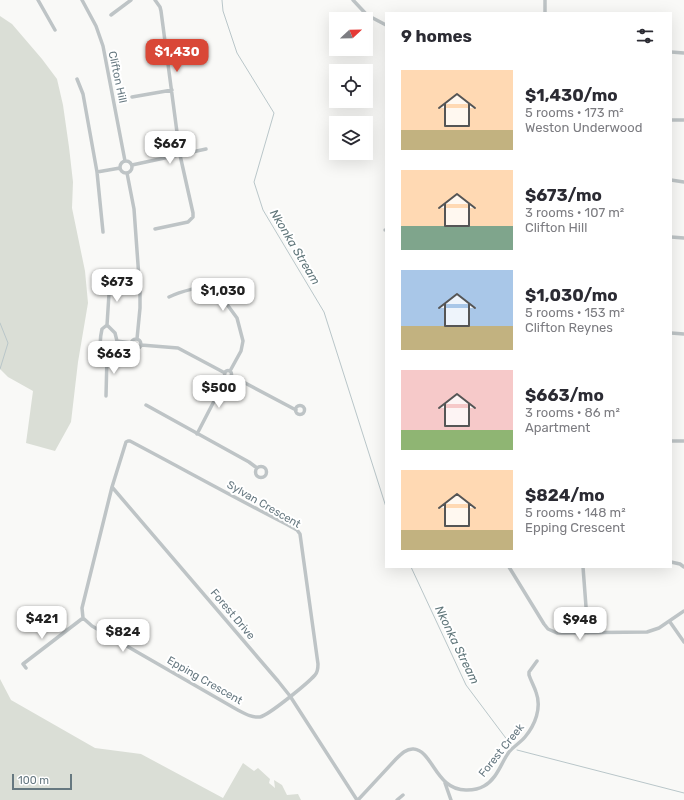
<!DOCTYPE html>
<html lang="en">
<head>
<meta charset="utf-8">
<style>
	body { margin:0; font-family:Rubik,sans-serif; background:#f7f7f7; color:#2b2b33; height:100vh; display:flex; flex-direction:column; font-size:15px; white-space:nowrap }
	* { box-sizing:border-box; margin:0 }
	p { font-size:13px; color:#7c7c81 }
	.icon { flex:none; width:22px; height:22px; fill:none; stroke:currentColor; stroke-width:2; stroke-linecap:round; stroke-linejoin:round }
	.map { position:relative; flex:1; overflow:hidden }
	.side { position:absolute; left:385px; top:12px; width:287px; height:556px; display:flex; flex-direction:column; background:#fff; border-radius:0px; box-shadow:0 4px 16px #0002 }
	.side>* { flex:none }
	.needle { width:26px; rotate:68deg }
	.tools { position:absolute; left:329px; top:12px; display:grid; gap:8px }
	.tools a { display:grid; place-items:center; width:44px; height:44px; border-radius:0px; background:#fff; box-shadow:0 4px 16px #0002; font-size:20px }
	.scale { position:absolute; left:12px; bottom:10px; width:60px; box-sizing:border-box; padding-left:4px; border:2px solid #667880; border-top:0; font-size:11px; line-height:14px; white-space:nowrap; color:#667880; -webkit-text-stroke:3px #fff; paint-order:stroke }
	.price { position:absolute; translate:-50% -34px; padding:0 9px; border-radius:8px; background:#fff; color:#222; font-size:13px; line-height:26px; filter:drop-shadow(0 1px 2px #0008) }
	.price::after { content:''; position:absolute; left:50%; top:24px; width:12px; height:9px; margin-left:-6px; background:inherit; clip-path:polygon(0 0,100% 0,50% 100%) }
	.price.on { background:#d94837; color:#fff }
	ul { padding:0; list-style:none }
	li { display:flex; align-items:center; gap:12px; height:100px; padding:0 16px }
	li span { display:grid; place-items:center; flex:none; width:112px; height:80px; border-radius:0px; color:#555 }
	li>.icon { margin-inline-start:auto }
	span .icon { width:48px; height:48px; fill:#fffc; stroke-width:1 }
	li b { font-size:17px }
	h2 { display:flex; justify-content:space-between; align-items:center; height:48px; padding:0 16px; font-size:17px }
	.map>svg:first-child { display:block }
</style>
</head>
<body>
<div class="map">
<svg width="684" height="800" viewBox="0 0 684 800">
	<rect width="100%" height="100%" fill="#f9f9f7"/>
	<path fill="#daded6" d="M0,16L12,24L42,59L57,79L63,105L69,147L73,182L72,208L85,271L88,303L78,362L71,422L55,451L26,443L33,391L8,377L0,369Z
		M0,679L11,700L95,748L141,754L223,798L243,763L254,771L258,768L270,779L269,783L275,788L274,780L282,785L287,795L298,794L301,800H0Z"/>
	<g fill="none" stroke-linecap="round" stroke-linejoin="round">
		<path stroke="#b9c6c9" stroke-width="1" d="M222,0L223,11L237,53L274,113L254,182L263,210L324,312L386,507
			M0,323L8,343L0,369
			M411,567L466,685L511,745
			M517,750L684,793"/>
		<path stroke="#bec4c6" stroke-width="3.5" d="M38,0L55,30
			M82,0L96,26L103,46L125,161
			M353,0L367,15L386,25
			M545,13V0
			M111,15L131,0
			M671,52L684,53
			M77,79L83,94L97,172L103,232
			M132,97L172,90
			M671,120H684
			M120 167a6 6 0 1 1 12 0a6 6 0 1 1-12 0Z
			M132,165L206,149
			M97,172L120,168
			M127,173L134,209L140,292V308L137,339
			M671,180L684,182
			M155,229L188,222L193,217V213L180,155L161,11L160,7L155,0
			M385,230H386
			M671,237L684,238
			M169,297C177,293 207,283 215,288L237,318L243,341L241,351L230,371
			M671,333L684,334
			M131 344a5 5 0 1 1 10 0a5 5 0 1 1-10 0Z
			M117,341L131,343
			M141,345L178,348L225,373
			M107,356L112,352L117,341L115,333L107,325
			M224.5 374a3.5 3.5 0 1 1 7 0a3.5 3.5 0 1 1-7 0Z
			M232,376L296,410
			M106,396L107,356C98,350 100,338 102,329L107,325L109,294L113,278
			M146,405L249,462L257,468
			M295.5 410a4.5 4.5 0 1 1 9 0a4.5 4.5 0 1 1-9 0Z
			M197,434L226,378
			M671,441H684
			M255.5 472a5.5 5.5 0 1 1 11 0a5.5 5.5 0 1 1-11 0Z
			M112,487L82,608L83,618L92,626L236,709C244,713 251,718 260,717C269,715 308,683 315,675C318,672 318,668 318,664L300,534L297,530L288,525C235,498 183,469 130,441H128L126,442L112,487L278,681L290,696L357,800
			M671,562L680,564L684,567
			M509,567L544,624L548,629L557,633L647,632L659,628L684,611
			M583,567L588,633
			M670,622L684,642
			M26,668L23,664L83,618
			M445,783L451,800
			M358,800L396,759C401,754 407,748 414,749C433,751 436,791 467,790C473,790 479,789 484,786C497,779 501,763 509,752C514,746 520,743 525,737C535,725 542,708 536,692C534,686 531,681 529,675V672L537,661
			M397,800L403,795"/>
	</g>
	<g text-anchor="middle" stroke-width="4" stroke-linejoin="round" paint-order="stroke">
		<g font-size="11" fill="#667880" stroke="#fff">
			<text transform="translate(118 77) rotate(78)" y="4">Clifton Hill</text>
			<text transform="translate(264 504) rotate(30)" y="4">Sylvan Crescent</text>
			<text transform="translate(233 614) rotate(50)" y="4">Forest Drive</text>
			<text transform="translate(205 680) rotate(30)" y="4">Epping Crescent</text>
			<text transform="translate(501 750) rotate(-51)" y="4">Forest Creek</text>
		</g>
		<g font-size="12" font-style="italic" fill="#60767a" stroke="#fff">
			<text transform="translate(295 247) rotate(59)" y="4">Nkonka Stream</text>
			<text transform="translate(457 645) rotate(64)" y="4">Nkonka Stream</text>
		</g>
	</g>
</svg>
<div class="tools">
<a><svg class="needle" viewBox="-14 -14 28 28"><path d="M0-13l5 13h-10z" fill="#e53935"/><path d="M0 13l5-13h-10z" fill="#7c7c81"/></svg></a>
<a><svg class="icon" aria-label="locate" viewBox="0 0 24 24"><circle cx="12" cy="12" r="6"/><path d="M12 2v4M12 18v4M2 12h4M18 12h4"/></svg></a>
<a><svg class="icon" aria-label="layers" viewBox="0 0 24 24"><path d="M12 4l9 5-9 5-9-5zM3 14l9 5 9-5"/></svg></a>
</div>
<div class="scale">100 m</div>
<b class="price on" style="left:177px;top:73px">$1,430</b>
<b class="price" style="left:170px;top:165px">$667</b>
<b class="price" style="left:117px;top:303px">$673</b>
<b class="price" style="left:223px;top:312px">$1,030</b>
<b class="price" style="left:114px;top:375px">$663</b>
<b class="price" style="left:219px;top:409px">$500</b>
<b class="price" style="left:42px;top:640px">$421</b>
<b class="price" style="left:580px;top:641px">$948</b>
<b class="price" style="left:123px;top:653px">$824</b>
<section class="side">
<h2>9 homes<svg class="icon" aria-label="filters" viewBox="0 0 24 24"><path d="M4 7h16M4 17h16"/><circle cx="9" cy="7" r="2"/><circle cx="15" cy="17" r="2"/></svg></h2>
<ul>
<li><span style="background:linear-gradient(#ffd9b3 75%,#c2b280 0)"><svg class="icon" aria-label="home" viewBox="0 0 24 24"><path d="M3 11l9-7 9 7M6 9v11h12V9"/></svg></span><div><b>$1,430/mo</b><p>5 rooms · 173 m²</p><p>Weston Underwood</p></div></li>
<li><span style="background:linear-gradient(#ffd9b3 70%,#7fa58c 0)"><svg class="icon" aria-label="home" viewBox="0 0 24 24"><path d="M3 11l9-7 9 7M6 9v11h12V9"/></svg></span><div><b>$673/mo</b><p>3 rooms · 107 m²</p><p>Clifton Hill</p></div></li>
<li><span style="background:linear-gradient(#a9c7e8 70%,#c2b280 0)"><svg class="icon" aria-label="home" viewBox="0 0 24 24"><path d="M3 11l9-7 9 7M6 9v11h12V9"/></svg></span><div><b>$1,030/mo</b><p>5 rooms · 153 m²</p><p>Clifton Reynes</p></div></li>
<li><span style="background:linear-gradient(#f6c9c9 75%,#8fb573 0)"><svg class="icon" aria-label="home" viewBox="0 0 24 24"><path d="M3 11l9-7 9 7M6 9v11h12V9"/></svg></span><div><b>$663/mo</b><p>3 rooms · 86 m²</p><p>Apartment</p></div></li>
<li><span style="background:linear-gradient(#ffd9b3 75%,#c2b280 0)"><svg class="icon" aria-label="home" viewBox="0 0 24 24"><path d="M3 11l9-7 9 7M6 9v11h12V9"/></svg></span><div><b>$824/mo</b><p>5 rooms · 148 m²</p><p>Epping Crescent</p></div></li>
</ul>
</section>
</div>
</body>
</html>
